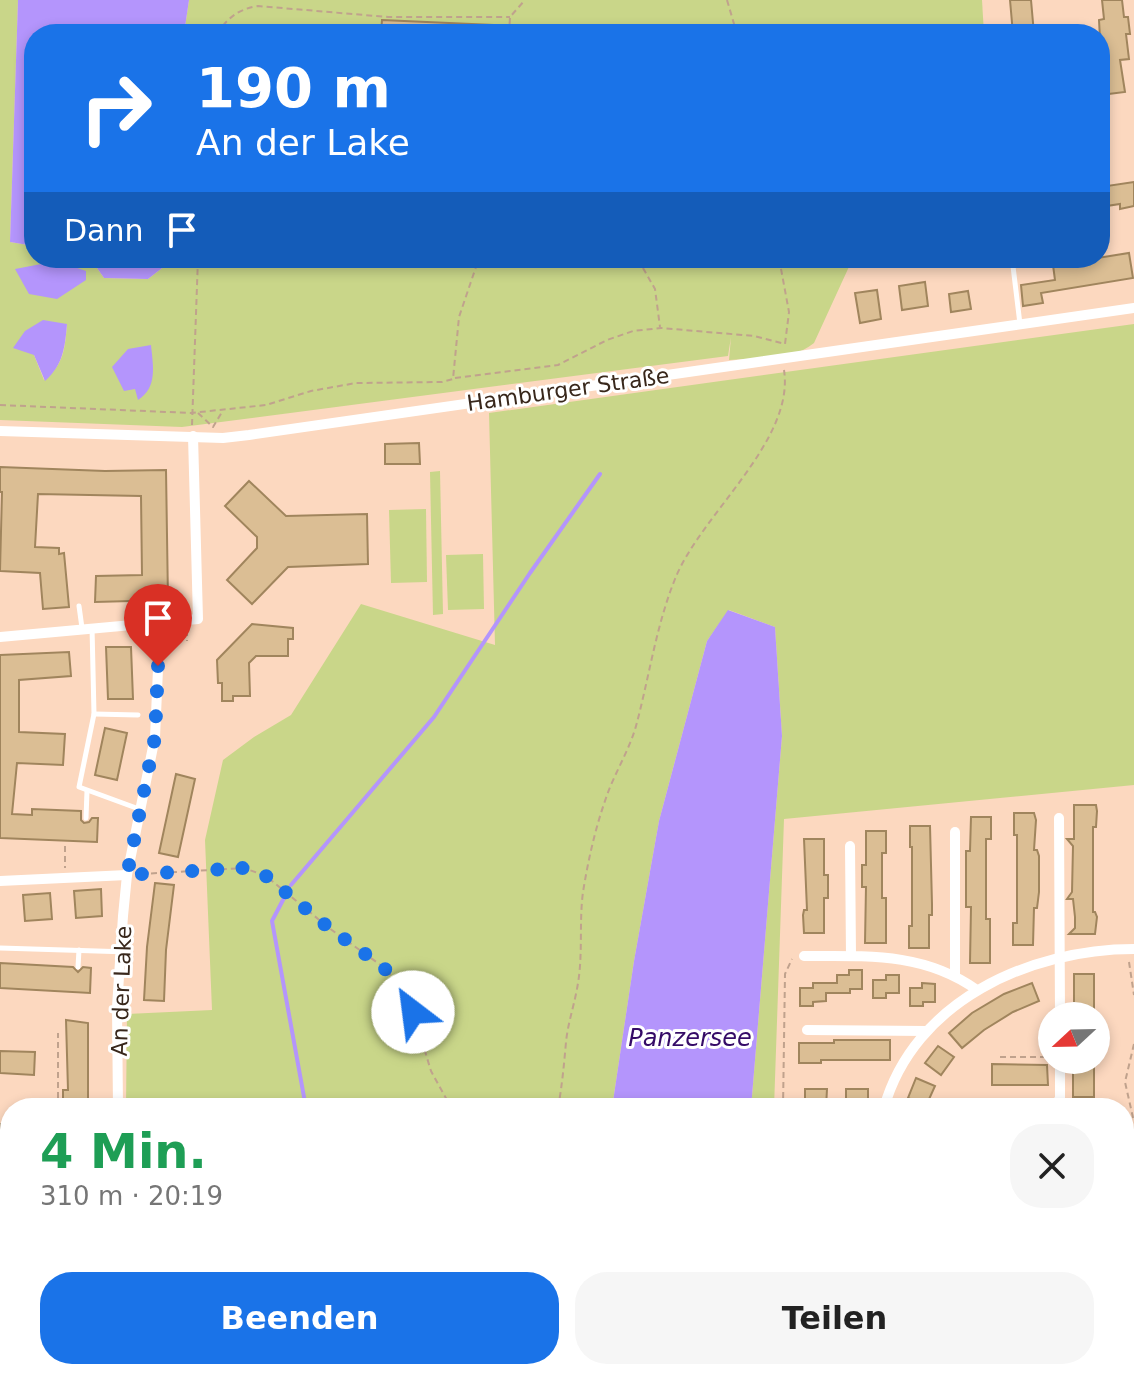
<!DOCTYPE html>
<html lang="de">
<meta charset="utf-8">
<style>
body{margin:0;font-family:"DejaVu Sans",sans-serif;background:#f6f6f6;color:#222;height:100vh;display:flex;flex-direction:column;font-size:30px;white-space:nowrap}
*{box-sizing:border-box;margin:0}
p{font-size:26px;color:#767676}
.icon{flex:none;width:44px;height:44px;fill:none;stroke:currentColor;stroke-width:2;stroke-linecap:round;stroke-linejoin:round}
.map{position:relative;flex:1;overflow:hidden}
.side{position:absolute;left:0px;top:1098px;width:1134px;height:282px;display:flex;flex-direction:column;background:#fff;border-radius:32px 32px 0 0;box-shadow:0 4px 12px #0003}
.side>*{flex:none}
.hud{position:absolute;left:24px;top:24px;width:1086px;height:244px;border-radius:32px;box-shadow:0 4px 12px #0003;background:#1a73e8;color:#fff;overflow:hidden}
.needle{width:52px;rotate:248deg}
.buttons{position:absolute;left:1038px;top:1002px;display:grid;gap:16px}
.buttons a{display:grid;place-items:center;width:72px;height:72px;border-radius:50%;background:#fff;box-shadow:0 4px 12px #0003;font-size:40px}
.pin{position:absolute;display:grid;place-items:center;width:68px;height:68px;color:#fff;margin:-82px -34px;border-radius:50% 50% 50% 0;rotate:-45deg;box-shadow:0 0 8px #0007}
.pin .icon{rotate:45deg}
.me{position:absolute;width:88px;margin:-44px;rotate:330deg;stroke-linejoin:round;filter:drop-shadow(0 0 6px #0008)}
.turn{display:flex;align-items:center;gap:28px;height:168px;padding:0 40px;font-size:36px}
.turn .icon{width:104px;height:104px;stroke-width:2.5}
.turn b{display:block;font-size:56px;line-height:68px}
.then{display:flex;align-items:center;height:76px;padding:0 40px;background:#0003;gap:16px;font-size:30px}
.round{display:grid;place-items:center;flex:none;width:84px;height:84px;border-radius:32px;background:#f6f6f6}
.headline{display:flex;align-items:center;justify-content:space-between;height:136px;padding:0 40px}
h1{font-size:48px;font-weight:800;line-height:60px;color:#1e9e55}
.action{display:flex;gap:16px;margin-top:auto;padding:16px 40px}
.action a{flex:1;height:92px;border-radius:32px;background:#1a73e8;color:#fff;font-size:32px;font-weight:800;line-height:92px;text-align:center}
.action a+a{background:#f6f6f6;color:#222}
.map>svg:first-child{display:block}
.green{fill:#c9d689;fill-rule:evenodd}
.water{fill:#b495fc}
.lines{fill:none;stroke-linecap:round;stroke-linejoin:round}
.stream{stroke:#b495fc;stroke-width:4}
.building{fill:#dbbe94;stroke:#a0855d;stroke-width:2}
.path{stroke:#c0a28d;stroke-width:2;stroke-dasharray:6 4;stroke-linecap:butt}
.service{stroke:#fff;stroke-width:5}
.minor{stroke:#fff;stroke-width:10}
.route{stroke:#1a73e8;stroke-width:14;stroke-dasharray:0 25.2}
.labels{text-anchor:middle;stroke-width:6;stroke-linejoin:round;paint-order:stroke}
.street-label{font-size:22px;fill:#38271b;stroke:#fff}
.water-label{font-size:24px;font-style:italic;fill:#350b67;stroke:#fff}
</style>
<div class="map">
<svg width="1134" height="1379" viewBox="0 0 1134 1379">
<rect width="100%" height="100%" fill="#fcd8bf"/>
<g class="green">
<path d="M 0,0 L 18,0 L 10,242 L 34,246 L 34,258 L 90,258 L 104,278 L 148,279 L 175,258 L 853,258 L 814,343 C 793,361 756,358 729,360 L 731,337 L 728,356 L 182,427 L 0,420 ZM 67,324 C 65,348 64,365 44,380 L 34,355 Z"/>
<path d="M 189,0 L 982,0 L 984,34 L 184,34 Z"/>
<path d="M 1134,324 L 1134,785 L 784,819 L 774,1108 L 751,1108 L 782,736 L 775,627 L 729,610 L 707,641 L 659,821 L 634,961 L 612,1108 L 126,1108 L 127,1014 L 212,1010 L 205,840 L 223,760 L 254,737 L 291,715 L 361,604 L 495,645 L 489,413 Z"/>
<path d="M 440,471 L 443,614 L 433,615 L 430,472 Z"/>
<path d="M 426,509 L 427,582 L 391,583 L 389,510 Z"/>
<path d="M 483,554 L 484,609 L 448,610 L 446,555 Z"/>
<path d="M 49,1370 L 614,1370 L 614,1379 L 48,1379 Z"/>
</g>
<g class="water">
<path d="M 18,0 L 189,0 L 184,34 L 34,34 L 34,246 L 10,242 Z"/>
<path d="M 90,258 L 175,258 L 148,279 L 104,278 Z"/>
<path d="M 57,261 L 86,271 L 86,280 L 57,299 L 29,294 L 15,269 Z"/>
<path d="M 43,320 L 67,324 C 65,348 63,365 45,381 L 34,355 L 13,348 L 25,331 Z"/>
<path d="M 151,345 C 153,366 158,387 138,400 L 135,389 L 124,391 L 112,367 L 128,349 Z"/>
<path d="M 728,610 L 775,627 L 782,736 L 751,1108 L 612,1108 L 634,961 L 659,821 L 707,641 Z"/>
<rect x="614" y="1370" width="131" height="9"/>
</g>
<g class="lines">
<g class="stream">
<path d="M 291,885 L 434,717 L 530,573 L 600,474"/>
<path d="M 284,898 L 272,921 L 306,1108"/>
<path d="M 394,1370 L 401,1379"/>
</g>
</g>
<g class="building">
<path d="M 1010,0 L 1031,0 L 1034,34 L 1013,34 Z"/>
<path d="M 1102,0 L 1122,0 L 1124,17 L 1128,17 L 1130,34 L 1126,34 L 1129,59 L 1120,60 L 1125,92 L 1100,95 L 1100,76 L 1102,75 L 1099,20 L 1104,19 Z"/>
<path d="M 382,20 L 493,25 L 493,34 L 381,34 Z"/>
<path d="M 1134,182 L 1134,206 L 1120,209 L 1120,204 L 1100,207 L 1100,187 Z"/>
<path d="M 1129,253 L 1133,278 L 1041,293 L 1043,303 L 1023,306 L 1021,285 L 1055,280 L 1053,265 Z"/>
<path d="M 925,282 L 928,306 L 902,310 L 899,286 Z"/>
<path d="M 877,290 L 881,319 L 860,323 L 855,293 Z"/>
<path d="M 968,291 L 971,309 L 951,312 L 949,294 Z"/>
<path d="M 419,443 L 420,464 L 385,464 L 385,444 Z"/>
<path d="M 0,467 L 105,471 L 166,470 L 168,600 L 95,602 L 96,576 L 142,575 L 141,496 L 38,494 L 35,547 L 59,548 L 59,554 L 64,553 L 69,607 L 43,609 L 40,573 L 0,571 L 2,492 L 0,492 Z"/>
<path d="M 249,481 L 286,516 L 367,514 L 368,564 L 288,567 L 252,604 L 227,580 L 257,548 L 257,537 L 225,506 Z"/>
<path d="M 252,624 L 293,628 L 293,639 L 288,639 L 288,656 L 256,656 L 249,663 L 250,696 L 233,696 L 233,701 L 222,701 L 222,683 L 218,683 L 217,660 Z"/>
<path d="M 106,647 L 131,647 L 133,699 L 108,699 Z"/>
<path d="M 69,652 L 71,676 L 19,680 L 19,732 L 65,734 L 63,765 L 17,763 L 12,814 L 32,815 L 32,809 L 81,811 L 81,820 L 84,823 L 89,822 L 92,818 L 98,818 L 97,842 L 0,838 L 0,655 Z"/>
<path d="M 105,728 L 127,733 L 117,780 L 95,775 Z"/>
<path d="M 176,774 L 195,779 L 178,857 L 159,853 Z"/>
<path d="M 1074,805 L 1096,805 L 1097,811 L 1096,827 L 1093,827 L 1093,912 L 1095,912 L 1097,917 L 1095,934 L 1069,934 L 1075,928 L 1075,917 L 1073,899 L 1067,899 L 1072,892 L 1073,846 L 1067,839 L 1074,839 Z"/>
<path d="M 1014,813 L 1034,813 L 1036,820 L 1034,850 L 1037,850 L 1039,856 L 1039,892 L 1037,908 L 1034,908 L 1033,945 L 1013,945 L 1013,923 L 1017,923 L 1017,835 L 1014,835 Z"/>
<path d="M 971,817 L 991,817 L 991,839 L 986,839 L 986,919 L 990,919 L 990,963 L 970,963 L 971,907 L 966,907 L 966,851 L 970,851 Z"/>
<path d="M 910,826 L 930,826 L 932,904 L 932,915 L 929,915 L 929,948 L 909,948 L 909,926 L 912,926 L 912,847 L 910,847 Z"/>
<path d="M 866,831 L 886,831 L 886,853 L 882,853 L 882,898 L 886,898 L 886,943 L 865,943 L 866,887 L 862,887 L 862,865 L 866,865 Z"/>
<path d="M 804,839 L 824,839 L 824,875 L 828,875 L 828,898 L 824,898 L 824,933 L 804,933 L 803,915 L 804,910 L 807,910 Z"/>
<path d="M 155,883 L 174,885 L 166,950 L 164,1001 L 144,1000 L 147,947 Z"/>
<path d="M 101,889 L 102,916 L 76,918 L 74,891 Z"/>
<path d="M 50,893 L 52,919 L 25,921 L 23,895 Z"/>
<path d="M 0,963 L 73,967 L 78,972 L 83,967 L 91,968 L 90,993 L 0,988 Z"/>
<path d="M 849,970 L 862,970 L 862,989 L 850,989 L 850,993 L 826,993 L 826,1001 L 813,1002 L 813,1006 L 800,1006 L 800,988 L 813,988 L 813,983 L 837,983 L 837,975 L 849,975 Z"/>
<rect x="1074" y="974" width="20" height="42"/>
<path d="M 886,975 L 899,975 L 899,993 L 886,993 L 886,998 L 873,998 L 873,980 L 886,980 Z"/>
<path d="M 922,983 L 935,984 L 935,1002 L 923,1002 L 923,1006 L 910,1006 L 910,988 L 922,988 Z"/>
<path d="M 1032,983 L 1039,1001 L 1013,1012 L 984,1030 L 962,1048 L 949,1033 L 972,1013 L 1004,994 Z"/>
<path d="M 66,1020 L 88,1023 L 88,1104 L 76,1104 L 76,1107 L 63,1107 L 63,1090 L 68,1090 Z"/>
<path d="M 834,1040 L 890,1040 L 890,1060 L 821,1060 L 821,1063 L 799,1063 L 799,1043 L 834,1043 Z"/>
<path d="M 938,1046 L 954,1057 L 941,1075 L 925,1063 Z"/>
<path d="M 0,1051 L 35,1052 L 34,1075 L 0,1073 Z"/>
<rect x="1073" y="1060" width="21" height="37"/>
<path d="M 992,1064 L 1047,1065 L 1048,1085 L 992,1085 Z"/>
<path d="M 916,1078 L 935,1086 L 926,1106 L 908,1098 Z"/>
<path d="M 805,1089 L 827,1089 L 826,1108 L 805,1108 Z"/>
<rect x="846" y="1089" width="22" height="19"/>
<path d="M 0,1124 L 10,1124 L 10,1225 L 0,1224 Z"/>
</g>
<g class="lines">
<g class="path">
<path d="M 727,0 L 737,34"/>
<path d="M 217,34 C 228,17 239,9 258,6 L 388,17 L 510,17"/>
<path d="M 509,34 L 510,17 L 525,0"/>
<path d="M 643,258 L 643,268 L 655,289 L 660,327"/>
<path d="M 455,378 L 558,365 L 607,340 L 633,331 L 661,328 L 754,336 L 785,344 L 789,312 L 779,258"/>
<path d="M 0,405 L 191,413 L 266,405 L 311,391 L 356,383 L 442,382 L 453,379 L 459,317 L 479,258"/>
<path d="M 198,413 L 213,427 L 222,412"/>
<path d="M 192,425 L 198,258"/>
<path d="M 187,630 L 187,641"/>
<path d="M 65,846 L 65,868"/>
<path d="M 141,874 L 244,868 L 266,876 L 329,928 L 382,966 L 407,992 L 431,1071 L 447,1100 L 457,1108"/>
<path d="M 1129,962 L 1134,995"/>
<path d="M 1134,1044 L 1125,1082 L 1134,1122"/>
<path d="M 1000,1057 L 1051,1057"/>
<path d="M 970,1104 L 1044,1104"/>
<path d="M 58,1108 L 58,1033"/>
<path d="M 558,1108 C 562,1086 564,1065 566,1042 C 568,1022 575,1003 578,983 C 583,953 579,922 583,892 C 588,861 595,829 606,798 C 614,774 629,751 636,726 C 649,678 656,626 675,579 C 701,514 795,441 784,370"/>
<path d="M 783,1108 L 785,974 L 792,959"/>
<path d="M 1134,1172 L 1134,1193"/>
<path d="M 559,1370 L 560,1379"/>
</g>
<g class="service">
<path d="M 1012,258 L 1020,324"/>
<path d="M 79,606 L 82,628"/>
<path d="M 92,627 L 94,714 L 79,787 L 139,809"/>
<path d="M 94,714 L 138,715"/>
<path d="M 86,818 L 87,791"/>
<path d="M 0,948 L 129,952"/>
<path d="M 78,967 L 79,950"/>
<path d="M 0,1303 L 5,1288"/>
<path d="M 156,1370 L 157,1379"/>
</g>
<g class="minor">
<path d="M 0,431 L 223,438 L 249,435 L 1134,308"/>
<path d="M 0,637 L 198,619 L 193,436"/>
<path d="M 1059,818 L 1060,1016"/>
<path d="M 850,846 L 851,956"/>
<path d="M 0,881 L 127,875"/>
<path d="M 804,956 C 866,956 924,952 977,990"/>
<path d="M 955,974 L 955,832"/>
<path d="M 807,1030 L 926,1031"/>
<path d="M 118,1108 L 117,1007 L 123,916 L 127,875 L 155,737 L 160,624"/>
<path d="M 884,1108 C 914,1001 1030,949 1134,949"/>
<path d="M 1054,1108 L 1060,1098 L 1060,1060"/>
<path d="M 0,1249 L 10,1250"/>
<path d="M 1124,1358 L 1134,1358"/>
<path d="M 897,1370 L 897,1379"/>
<path d="M 795,1379 L 795,1370"/>
<path d="M 1058,1379 L 1059,1370"/>
</g>
</g>
<g class="lines">
<path class="route" d="M 158,666 L 155,737 L 127,875 L 244,868 L 266,876 L 329,928 L 382,966 L 407,992 L 413,1012"/>
</g>
<g class="labels">
<g class="street-label">
<text transform="translate(568 389) rotate(-8)" y="8">Hamburger Straße</text>
<text transform="translate(121 991) rotate(-88)" y="8">An der Lake</text>
</g>
<g class="water-label">
<text x="690" y="1046">Panzersee</text>
</g>
</g>
</svg>
<div class="buttons">
<a><svg class="needle" viewBox="-14 -14 28 28"><path d="M0-13l5 13h-10z" fill="#e53935"/><path d="M0 13l5-13h-10z" fill="#767676"/></svg></a>
</div>
<div class="pin" style="left:158px;top:666px;background:#d93025"><svg class="icon" aria-label="arrive" viewBox="0 0 24 24"><path d="M6 21V4h12l-3 4 3 4H6"/></svg></div>
<svg class="me" style="left:413px;top:1012px" viewBox="-20 -20 40 40"><circle r="19" fill="#fff"/><path d="M0-13L10 11 0 6-10 11z" fill="#1a73e8"/></svg>
<div class="hud">
<div class="turn"><svg class="icon" aria-label="right" viewBox="0 0 24 24"><path d="M7 20v-9h11M14 6l5 5-5 5"/></svg><div><b>190 m</b>An der Lake</div></div>
<div class="then">Dann<svg class="icon" aria-label="arrive" viewBox="0 0 24 24"><path d="M6 21V4h12l-3 4 3 4H6"/></svg></div>
</div>
<section class="side">
<div class="headline"><div><h1>4 Min.</h1><p>310 m · 20:19</p></div><a class="round"><svg class="icon" aria-label="close" viewBox="0 0 24 24"><path d="M6 6l12 12M18 6L6 18"/></svg></a></div>
<div class="action"><a>Beenden</a><a>Teilen</a></div>
</section>
</div>
